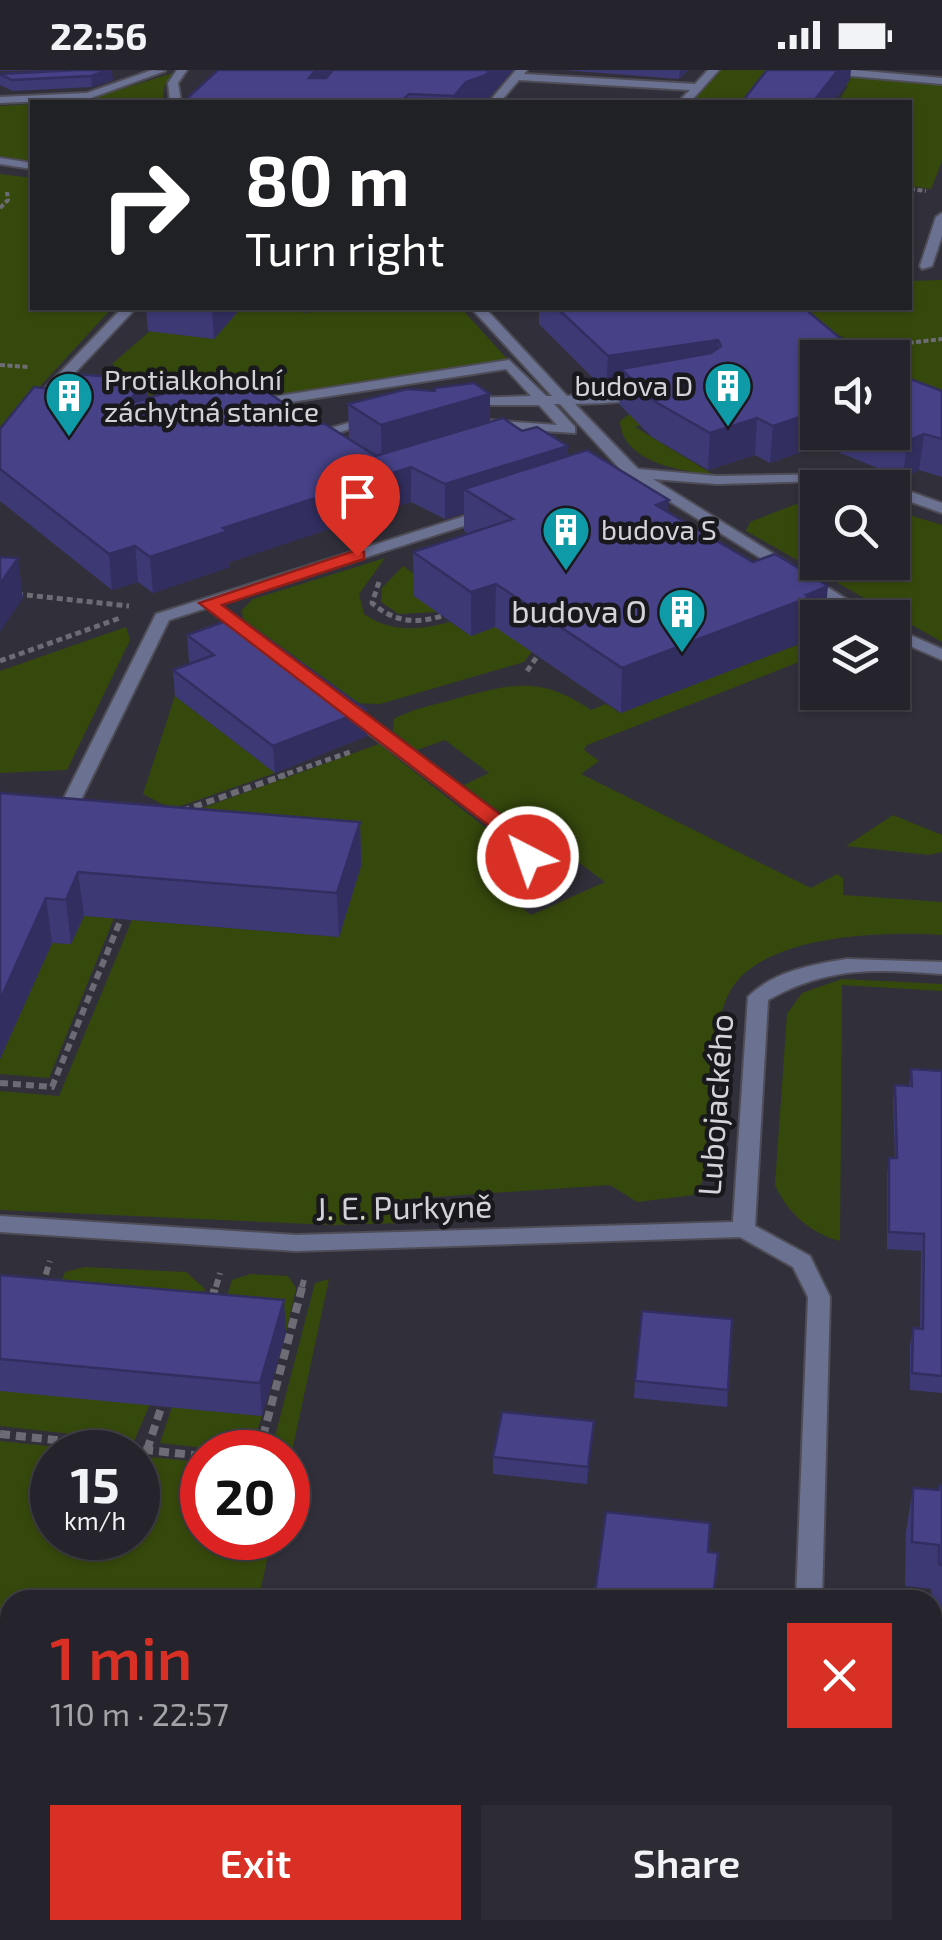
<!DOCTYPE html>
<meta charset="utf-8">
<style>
body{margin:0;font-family:"Exo 2",sans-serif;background:#2d2c34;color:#f1f3f6;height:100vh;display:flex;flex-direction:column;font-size:38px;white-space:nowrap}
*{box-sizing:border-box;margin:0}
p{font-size:32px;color:#a3a4a9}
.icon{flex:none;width:55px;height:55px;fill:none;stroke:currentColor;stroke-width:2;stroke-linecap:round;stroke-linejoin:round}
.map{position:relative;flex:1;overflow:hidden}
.drawer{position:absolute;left:0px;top:1520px;width:942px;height:350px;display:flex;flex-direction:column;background:#25242c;border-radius:30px 30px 0 0;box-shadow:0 2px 8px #0004,0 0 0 2px #424148}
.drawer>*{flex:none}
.guide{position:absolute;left:30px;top:30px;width:882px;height:210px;border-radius:0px;box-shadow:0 2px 8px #0004,0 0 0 2px #424148;background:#202124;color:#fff;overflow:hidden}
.fabs{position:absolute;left:800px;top:270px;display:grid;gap:20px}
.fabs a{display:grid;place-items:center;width:110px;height:110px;border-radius:0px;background:#25242c;box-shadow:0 2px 8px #0004,0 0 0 2px #424148;font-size:50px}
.speed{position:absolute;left:30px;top:1360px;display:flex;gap:20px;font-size:50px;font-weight:700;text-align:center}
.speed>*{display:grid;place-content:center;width:130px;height:130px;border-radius:50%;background:#25242c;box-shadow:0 2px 8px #0004,0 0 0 2px #424148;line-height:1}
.speed small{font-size:25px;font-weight:400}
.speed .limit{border:15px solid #d22;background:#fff;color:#111}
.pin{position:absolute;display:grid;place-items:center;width:85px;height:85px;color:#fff;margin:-102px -42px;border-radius:50% 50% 50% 0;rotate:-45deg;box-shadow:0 0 10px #0007}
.pin .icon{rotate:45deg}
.me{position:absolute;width:110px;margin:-55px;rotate:319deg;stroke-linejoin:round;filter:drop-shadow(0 0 8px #0008)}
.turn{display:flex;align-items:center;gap:35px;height:210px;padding:0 50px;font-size:45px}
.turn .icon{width:130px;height:130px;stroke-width:2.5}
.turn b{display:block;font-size:70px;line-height:85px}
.round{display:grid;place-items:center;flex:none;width:105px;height:105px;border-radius:0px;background:#2d2c34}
.summary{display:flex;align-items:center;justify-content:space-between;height:170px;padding:0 50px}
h1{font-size:60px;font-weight:600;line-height:75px;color:#d93025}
.action{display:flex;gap:20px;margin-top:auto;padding:20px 50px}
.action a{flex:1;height:115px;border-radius:0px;background:#d93025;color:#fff;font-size:40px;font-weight:600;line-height:115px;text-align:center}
.action a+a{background:#2d2c34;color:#f1f3f6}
.status{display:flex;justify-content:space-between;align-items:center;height:70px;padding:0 50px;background:#25242c;direction:ltr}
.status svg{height:28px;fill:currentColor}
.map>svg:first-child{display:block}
.green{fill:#36490c}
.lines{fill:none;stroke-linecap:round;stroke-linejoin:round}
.service-casing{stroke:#4e4d57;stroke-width:4}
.minor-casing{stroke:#4e4d57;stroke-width:4}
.path-far3{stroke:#6d6c75;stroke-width:4;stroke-dasharray:5 2.5;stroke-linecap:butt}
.path-far2{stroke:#6d6c75;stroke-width:5;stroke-dasharray:6 4;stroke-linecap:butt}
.path-far1{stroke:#6d6c75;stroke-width:6;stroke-dasharray:8 5;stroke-linecap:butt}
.path{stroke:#6d6c75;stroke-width:8;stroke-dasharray:10 6;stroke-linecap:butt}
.service{fill:#6b7191;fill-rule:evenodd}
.minor{fill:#6b7191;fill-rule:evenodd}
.wall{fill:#3d3975}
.shaded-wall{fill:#322e5f}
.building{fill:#474288;stroke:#322e5f;stroke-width:2.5}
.route{fill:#d93025;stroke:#8d1f18;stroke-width:2.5}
.labels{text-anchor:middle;stroke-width:9;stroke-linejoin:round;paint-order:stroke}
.far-poi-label{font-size:28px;fill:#d4d3da;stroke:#19191d;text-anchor:start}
.poi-label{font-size:32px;fill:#d4d3da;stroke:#19191d;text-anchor:end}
.street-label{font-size:32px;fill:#d4d3da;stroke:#19191d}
</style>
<div class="status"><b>22:56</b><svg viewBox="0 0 49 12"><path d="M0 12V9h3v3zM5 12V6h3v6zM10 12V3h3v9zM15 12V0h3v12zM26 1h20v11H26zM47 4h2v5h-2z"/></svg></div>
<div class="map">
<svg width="942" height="1870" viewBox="0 0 942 1870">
<rect width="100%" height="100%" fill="#31303a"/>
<g class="green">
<path d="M 719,0 L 774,0 L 751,32 L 693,32 Z"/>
<path d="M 173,3 L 165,14 L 162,32 L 63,32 L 86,30 Z"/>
<path d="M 805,3 L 942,15 L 942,91 L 931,119 L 910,116 L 910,32 L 844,32 L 839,31 L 848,16 L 784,8 Z"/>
<path d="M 32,34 L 32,91 L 0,86 L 0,36 Z"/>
<path d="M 0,104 L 32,108 L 32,238 L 112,238 L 0,360 Z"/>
<path d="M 942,210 L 942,332 L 893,305 L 892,288 L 874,287 L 863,274 L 826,261 L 797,239 L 910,238 L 910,211 Z"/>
<path d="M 267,238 L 301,238 L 303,243 L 349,238 L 461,238 L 509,291 L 269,331 L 203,316 L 148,326 L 112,294 L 150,261 L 214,269 L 238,240 Z"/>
<path d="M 707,333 L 635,357 L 714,405 C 682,401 622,393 620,351 L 631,343 Z"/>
<path d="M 817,426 L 818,492 L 892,492 L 893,440 L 942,455 L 942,572 L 746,461 L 750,452 Z"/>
<path d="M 666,445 L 696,456 L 708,467 L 552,555 L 524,592 L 380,634 L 353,633 L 243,549 L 242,540 L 253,529 L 385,488 L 359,524 L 364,544 C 391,563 420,560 450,552 L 471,566 Z"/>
<path d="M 403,496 L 434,518 L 436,542 L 399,544 L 381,532 L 382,518 Z"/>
<path d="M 779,555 L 817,562 L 817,585 L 587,675 L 584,680 L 599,691 L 581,704 L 811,818 L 837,804 L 843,808 L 843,825 L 942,832 L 942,865 C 885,861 759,864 729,923 C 711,958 715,1013 711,1052 C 709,1077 711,1106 693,1125 L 637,1132 L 610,1115 L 406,1129 L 402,1153 L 333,1155 L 0,1140 L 0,1021 L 59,1026 L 132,850 L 339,867 L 360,796 L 175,748 L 379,674 L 519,784 L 478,802 L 531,845 L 605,812 L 550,771 L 542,774 L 464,715 L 489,703 L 445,670 L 417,680 L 393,661 L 394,649 C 412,639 434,635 455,629 C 511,614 540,605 591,640 L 606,634 L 620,643 L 805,572 Z"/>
<path d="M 126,557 L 130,570 L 67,700 L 0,703 L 0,601 Z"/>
<path d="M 175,626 L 275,703 L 172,739 L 143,724 Z"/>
<path d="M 893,745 L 942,765 L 942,782 L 929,785 L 846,776 Z"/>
<path d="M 83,846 L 114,848 L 49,1008 L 0,1004 L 0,989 L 52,873 L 71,874 Z"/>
<path d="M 842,909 L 942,914 L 942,921 L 842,915 L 840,1171 C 811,1164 787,1142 775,1115 L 787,944 L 802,923 Z"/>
<path d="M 85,1197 L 186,1202 L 205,1219 L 193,1253 L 50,1239 L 65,1202 Z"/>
<path d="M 251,1204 L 288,1206 L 296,1218 L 286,1262 L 218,1255 L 232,1210 Z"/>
<path d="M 329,1209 L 288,1400 L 288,1382 L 271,1382 L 315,1213 Z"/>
<path d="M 0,1319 L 150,1334 L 134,1371 L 0,1356 Z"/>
<path d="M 172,1337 L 262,1346 L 250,1382 L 241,1382 L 160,1373 Z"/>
<path d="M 0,1371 L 106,1382 L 52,1382 L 52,1468 L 138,1468 L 138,1386 L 202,1392 L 202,1468 L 272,1468 L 258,1530 L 10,1530 L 10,1860 L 183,1860 L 181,1870 L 0,1870 Z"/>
</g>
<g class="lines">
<g class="service-casing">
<g id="service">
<path d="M 152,0 L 165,1 L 88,29 L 0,33 L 0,27 L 87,23 Z"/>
<path d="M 177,0 L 187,0 L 178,13 L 181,32 L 170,32 L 168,13 Z"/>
<path d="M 516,0 L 527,0 L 524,4 L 695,14 L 708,0 L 719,0 L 690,32 L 678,32 L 690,20 L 519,10 L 500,32 L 489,32 Z"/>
<path d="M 813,0 L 854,0 L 942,8 L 942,14 L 818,3 Z"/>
<path d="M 0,88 L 32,93 L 32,99 L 0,94 Z"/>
<path d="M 942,143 L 942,166 L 932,196 L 922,199 L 920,196 L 936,147 Z"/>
<path d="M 471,238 L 485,238 L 567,326 L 650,319 L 652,322 C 631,334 600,333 575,334 L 638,399 L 717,406 L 842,404 L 897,417 L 942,433 L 942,443 L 892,425 L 892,418 L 822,411 L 717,414 L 653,409 L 877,548 L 857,548 L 632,408 L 591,413 L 591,407 L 621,400 L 560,334 L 554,334 L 575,357 L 575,363 L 462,356 L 437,362 L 428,358 L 320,385 L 245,334 L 252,330 L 509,290 L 546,326 L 552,326 ZM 506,299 L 531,326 L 465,328 L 460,329 L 460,335 L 539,335 L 557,355 L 462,348 L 439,353 L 430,349 L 322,376 L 314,370 L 380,350 L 373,346 L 306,365 L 265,336 Z"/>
<path d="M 487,439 L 492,441 L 492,447 L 169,550 L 77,738 L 68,743 L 62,742 L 59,738 L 156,544 Z"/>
<path d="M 892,557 L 942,579 L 942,590 L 892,568 Z"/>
<path d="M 345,632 L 524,763 L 537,787 L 535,791 L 521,791 L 510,770 L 339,641 L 336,637 Z"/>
</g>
</g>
<g class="minor-casing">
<g id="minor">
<path d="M 122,238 L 136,238 L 39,341 L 29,341 L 29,335 Z"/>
<path d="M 847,889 L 942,892 L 942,904 C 876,899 828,896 768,930 L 755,1156 L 810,1186 L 830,1227 L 822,1530 L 796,1530 L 808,1227 L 793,1197 L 740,1167 L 296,1181 L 0,1162 L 0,1146 L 296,1165 L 733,1152 L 748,927 C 772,902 814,894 847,889 Z"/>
<path d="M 784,1860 L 814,1860 L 813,1870 L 783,1870 Z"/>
</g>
</g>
<g class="path-far3">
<path d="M 910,119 L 926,121"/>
<path d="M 0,138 L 8,130 L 7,122"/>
<path d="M 228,238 L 255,238"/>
<path d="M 849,280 L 942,269"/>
<path d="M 0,295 L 28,297"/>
</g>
<g class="path-far2">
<path d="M 379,512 L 372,533 C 394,552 415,554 442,546"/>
<path d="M 17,524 L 129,536"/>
<path d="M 0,591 L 120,548"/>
<path d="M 527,601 L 541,581"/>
<path d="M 278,707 L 350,682"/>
</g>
<g class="path-far1">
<path d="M 182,741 L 285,705"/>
<path d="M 0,1013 L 52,1017 L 121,849"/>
<path d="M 42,1217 L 50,1191"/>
<path d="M 216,1217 L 220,1203"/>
<path d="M 302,1217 L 304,1210"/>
</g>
<g class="path">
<path d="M 212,1229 L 216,1214"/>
<path d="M 0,1364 L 202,1386"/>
<path d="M 147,1380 L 162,1335"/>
<path d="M 259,1382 L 303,1214"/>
</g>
<use href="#service" class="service"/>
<use href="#minor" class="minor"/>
</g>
<g class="wall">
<path d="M 0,0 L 74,0 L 0,1 Z"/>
<path d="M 77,0 L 113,10 L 92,17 L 13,21 L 0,15 L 0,3 Z"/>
<path d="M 218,0 L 513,0 L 486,31 L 482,32 L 183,32 Z"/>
<path d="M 563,0 L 688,0 L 679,9 Z"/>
<path d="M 146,238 L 241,238 L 214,269 L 148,261 Z"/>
<path d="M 539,238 L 804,238 L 818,288 L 818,362 L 892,362 L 942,321 L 942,407 L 919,400 L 903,408 L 820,375 L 770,393 L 755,385 L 708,400 L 652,367 L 620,335 L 620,319 L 606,321 L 539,254 Z"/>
<path d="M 490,324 L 490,352 L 522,361 L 668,442 L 818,548 L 818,562 L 807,567 L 806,571 L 621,643 L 495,557 L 471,566 L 414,526 L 413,482 L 469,464 L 464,461 L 464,443 L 445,449 L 411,432 L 230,492 L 230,497 L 153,523 L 138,512 L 112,520 L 0,431 L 0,359 L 149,328 L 311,353 L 349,369 L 348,334 Z"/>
<path d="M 187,565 L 366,640 L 367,666 L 275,703 L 175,626 L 173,600 L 192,593 L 189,591 Z"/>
<path d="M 0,723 L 360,752 L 361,796 L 339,867 L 84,846 L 71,874 L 52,873 L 0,989 Z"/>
<path d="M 911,999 L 942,1001 L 942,1323 L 910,1320 L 910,1275 L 913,1258 L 920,1259 L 921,1181 L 887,1179 L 887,1104 L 889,1088 L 895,1088 L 893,1031 L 895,1015 L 909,1016 Z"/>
<path d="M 0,1205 L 286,1262 L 262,1346 L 0,1321 Z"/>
<path d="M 732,1249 L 727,1337 L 634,1328 L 635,1311 Z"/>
<path d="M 594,1351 L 587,1414 L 493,1404 L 493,1387 Z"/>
<path d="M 942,1416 L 942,1540 L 932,1539 L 931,1519 L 905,1516 L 906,1462 L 913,1418 L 939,1420 Z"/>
<path d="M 901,1860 L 932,1860 L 942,1870 L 901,1870 Z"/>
</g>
<g class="shaded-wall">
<path d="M 108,0 L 112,0 L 113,10 L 92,17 L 91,6 Z"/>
<path d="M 316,0 L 338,0 L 312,32 L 309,8 Z"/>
<path d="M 490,0 L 513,0 L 486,31 L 454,32 L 454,26 L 466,12 Z"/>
<path d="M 680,0 L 688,0 L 679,9 Z"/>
<path d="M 838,0 L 851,0 L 850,10 L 833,32 L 813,32 Z"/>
<path d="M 213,238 L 241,238 L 214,269 L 212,239 Z"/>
<path d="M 718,270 L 716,305 L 621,299 L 620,319 L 606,321 L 608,286 Z"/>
<path d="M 147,310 L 150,344 L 125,335 Z"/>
<path d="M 490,324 L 490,372 L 382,404 L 381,355 Z"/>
<path d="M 818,341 L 818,362 L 821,362 L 820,375 L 770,393 L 773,356 Z"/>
<path d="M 757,348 L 755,385 L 708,400 L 710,363 Z"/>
<path d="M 924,364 L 919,400 L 903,408 L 907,371 Z"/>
<path d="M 568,376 L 568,410 L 464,419 L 464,443 L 445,449 L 445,414 Z"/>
<path d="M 411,397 L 411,432 L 230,492 L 230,497 L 153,523 L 150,487 L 223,458 Z"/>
<path d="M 669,430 L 666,473 L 656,435 Z"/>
<path d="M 135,476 L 138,512 L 112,520 L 109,484 Z"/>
<path d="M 18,488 L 23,528 L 0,562 L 0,514 Z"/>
<path d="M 496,514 L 495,557 L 471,566 L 471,522 Z"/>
<path d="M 828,516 L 825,548 L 818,548 L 818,562 L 807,567 L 806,571 L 621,643 L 622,598 Z"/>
<path d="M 366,640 L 367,666 L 275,703 L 273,676 Z"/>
<path d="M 360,752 L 361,796 L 339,867 L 337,823 Z"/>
<path d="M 78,802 L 84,846 L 71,874 L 66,830 Z"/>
<path d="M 46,828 L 52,873 L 0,989 L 0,930 Z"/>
<path d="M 284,1230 L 286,1262 L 262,1346 L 260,1313 Z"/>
<path d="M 594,1351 L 593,1368 L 587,1414 L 588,1397 Z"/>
<path d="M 10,1686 L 10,1713 L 0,1744 L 0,1717 Z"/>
</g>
<g class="building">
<path d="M 77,0 L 108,0 L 91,6 L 12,10 L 0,4 Z"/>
<path d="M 218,0 L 316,0 L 309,8 L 326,8 L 333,0 L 490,0 L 486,5 L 466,12 L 454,26 L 409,24 L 401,32 L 183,32 Z"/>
<path d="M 767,0 L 838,0 L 813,32 L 742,32 Z"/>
<path d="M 557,238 L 804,238 L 864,288 L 818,288 L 818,341 L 773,356 L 757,348 L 710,363 L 654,331 L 621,299 L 711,283 L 721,276 L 718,270 L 608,286 Z"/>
<path d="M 892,302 L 942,321 L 942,369 L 924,364 L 907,371 L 885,362 L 892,362 Z"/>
<path d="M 65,303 L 147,310 L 125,335 L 196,314 L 265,320 L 311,353 L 325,354 L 376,386 L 503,348 L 522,361 L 537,357 L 568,376 L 445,414 L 411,397 L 223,458 L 228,461 L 150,487 L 135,476 L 109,484 L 0,399 L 0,359 L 34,317 L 53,319 Z"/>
<path d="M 474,313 L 490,324 L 381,355 L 348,334 L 407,319 L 435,321 L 435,318 Z"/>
<path d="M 587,380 L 669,430 L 656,435 L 753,492 L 775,484 L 828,516 L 806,525 L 810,527 L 622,598 L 496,514 L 471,522 L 413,482 L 513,449 L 464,419 Z"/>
<path d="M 0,487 L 18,488 L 0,514 Z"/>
<path d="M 238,547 L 366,640 L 273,676 L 173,600 L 214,585 L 187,565 Z"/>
<path d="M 0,723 L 360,752 L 337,823 L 78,802 L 66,830 L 46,828 L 0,930 Z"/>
<path d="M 911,999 L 942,1001 L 942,1306 L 912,1303 L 913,1258 L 923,1259 L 924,1164 L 889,1162 L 889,1088 L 897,1088 L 895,1015 L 912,1016 Z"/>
<path d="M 0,1205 L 284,1230 L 260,1313 L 0,1289 Z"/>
<path d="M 642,1241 L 732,1249 L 728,1320 L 635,1311 Z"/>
<path d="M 502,1342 L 594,1351 L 588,1397 L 493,1387 Z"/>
<path d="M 939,1416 L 942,1416 L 942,1495 L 939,1494 L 939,1475 L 912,1472 L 913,1418 L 939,1420 Z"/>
<path d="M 606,1442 L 710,1453 L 708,1482 L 718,1483 L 713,1530 L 594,1530 Z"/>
<path d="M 932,1596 L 942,1597 L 942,1870 L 906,1870 L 906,1860 L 932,1860 Z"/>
<path d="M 0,1665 L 10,1666 L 10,1686 L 0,1717 Z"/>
<path d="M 536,1860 L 697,1860 L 696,1870 L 534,1870 Z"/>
</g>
<path class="route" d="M 357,480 L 364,482 L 364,489 L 222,535 L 525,763 L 538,787 L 535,791 L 520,791 L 509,771 L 199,533 Z"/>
<defs>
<g id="building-pin" transform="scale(2.5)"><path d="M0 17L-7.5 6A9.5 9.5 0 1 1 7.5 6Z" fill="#0f9aa8" stroke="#19191d"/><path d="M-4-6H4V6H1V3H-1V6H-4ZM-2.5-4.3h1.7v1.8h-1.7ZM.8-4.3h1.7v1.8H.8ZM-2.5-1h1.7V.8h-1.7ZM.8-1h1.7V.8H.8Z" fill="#fff"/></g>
</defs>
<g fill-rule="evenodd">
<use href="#building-pin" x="728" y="316"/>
<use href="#building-pin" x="69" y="326"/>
<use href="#building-pin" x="566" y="460"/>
<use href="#building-pin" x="682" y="542"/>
</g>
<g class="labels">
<g class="far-poi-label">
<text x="104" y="320">Protialkoholní<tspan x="104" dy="32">záchytná stanice</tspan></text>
<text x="693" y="326" text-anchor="end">budova D</text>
<text x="601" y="470">budova S</text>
</g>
<g class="poi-label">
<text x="647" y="553">budova O</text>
</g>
<g class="street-label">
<text transform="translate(716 1035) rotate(-86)" y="11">Lubojackého</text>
<text transform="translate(404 1138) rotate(-1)" y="11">J. E. Purkyně</text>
</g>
</g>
</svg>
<div class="fabs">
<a><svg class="icon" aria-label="sound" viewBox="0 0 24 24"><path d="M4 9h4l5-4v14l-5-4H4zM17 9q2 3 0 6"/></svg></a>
<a><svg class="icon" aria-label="search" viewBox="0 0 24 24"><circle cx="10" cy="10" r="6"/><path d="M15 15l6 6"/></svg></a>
<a><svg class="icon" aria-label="layers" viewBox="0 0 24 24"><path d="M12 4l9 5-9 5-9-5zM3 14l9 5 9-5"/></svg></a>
</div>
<div class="speed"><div>15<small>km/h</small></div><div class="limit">20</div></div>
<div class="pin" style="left:357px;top:486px;background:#d93025"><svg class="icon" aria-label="arrive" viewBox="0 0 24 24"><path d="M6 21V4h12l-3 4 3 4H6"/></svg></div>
<svg class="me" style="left:528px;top:787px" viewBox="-20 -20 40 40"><circle r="17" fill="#d93025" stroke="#fff" stroke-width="3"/><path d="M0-11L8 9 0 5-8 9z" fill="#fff"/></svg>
<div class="guide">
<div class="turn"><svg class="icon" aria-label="right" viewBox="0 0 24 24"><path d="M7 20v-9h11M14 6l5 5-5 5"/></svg><div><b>80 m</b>Turn right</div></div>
</div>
<section class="drawer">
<div class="summary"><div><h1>1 min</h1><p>110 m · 22:57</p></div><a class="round" style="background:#d93025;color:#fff"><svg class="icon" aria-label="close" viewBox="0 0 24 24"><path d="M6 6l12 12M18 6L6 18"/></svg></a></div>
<div class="action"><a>Exit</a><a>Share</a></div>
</section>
</div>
